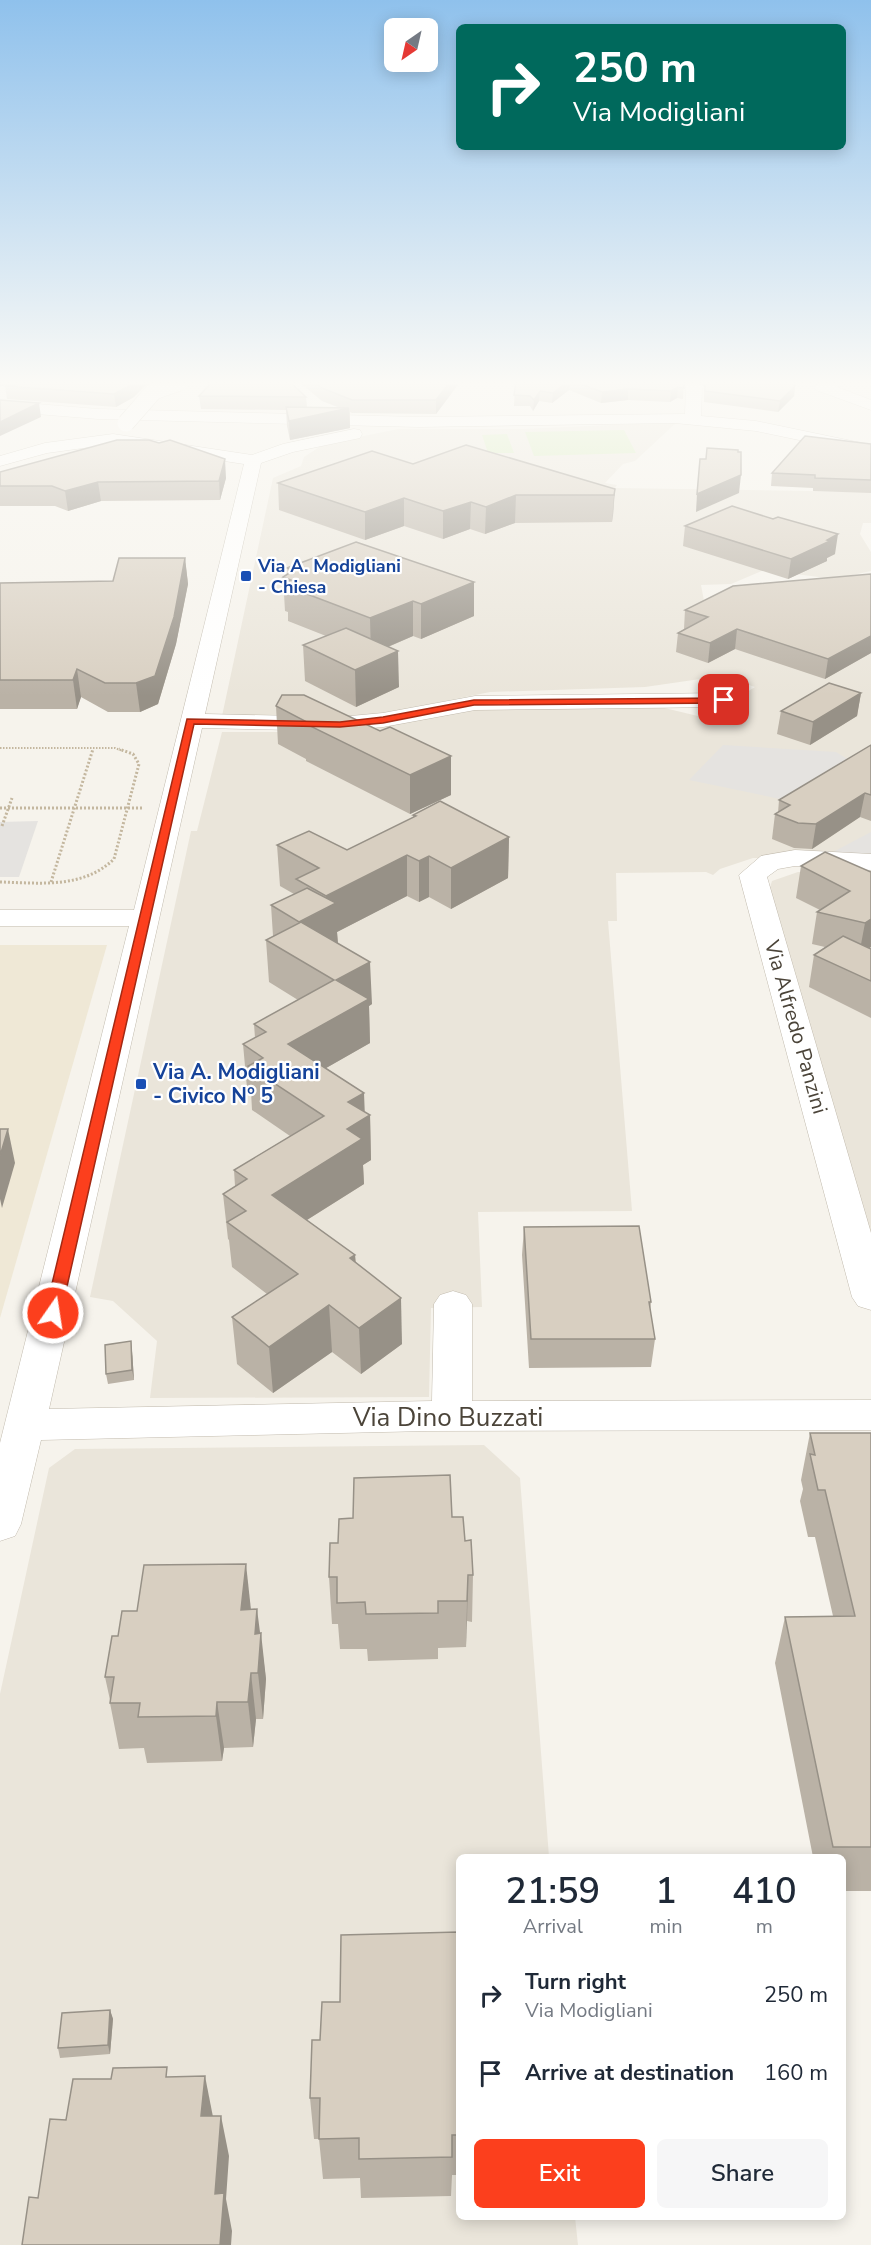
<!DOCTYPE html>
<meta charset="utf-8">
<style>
body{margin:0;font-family:"Nunito Sans",sans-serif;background:#f6f6f7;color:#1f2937;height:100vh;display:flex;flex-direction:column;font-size:22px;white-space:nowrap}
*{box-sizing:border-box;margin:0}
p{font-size:20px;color:#747a83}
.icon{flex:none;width:33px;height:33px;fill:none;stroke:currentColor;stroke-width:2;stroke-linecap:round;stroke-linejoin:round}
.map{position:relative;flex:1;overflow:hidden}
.drawer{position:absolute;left:456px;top:1854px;width:390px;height:366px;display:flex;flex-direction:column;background:#fff;border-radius:9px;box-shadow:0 3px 15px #0003}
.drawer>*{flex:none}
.hud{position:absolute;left:456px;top:24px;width:390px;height:126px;border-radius:9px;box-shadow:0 3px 15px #0003;background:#00695c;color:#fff;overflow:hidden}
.needle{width:39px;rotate:214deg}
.tools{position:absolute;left:384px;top:18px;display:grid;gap:12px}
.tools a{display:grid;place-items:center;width:54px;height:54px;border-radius:9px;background:#fff;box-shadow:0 3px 15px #0003;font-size:30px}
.pin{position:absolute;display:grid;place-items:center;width:51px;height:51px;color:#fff;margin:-26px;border-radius:12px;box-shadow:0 3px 9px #0006}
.me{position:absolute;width:66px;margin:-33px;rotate:13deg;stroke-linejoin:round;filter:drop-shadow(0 0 4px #0008)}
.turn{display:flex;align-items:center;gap:21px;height:126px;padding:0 18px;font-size:27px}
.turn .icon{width:78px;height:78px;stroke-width:2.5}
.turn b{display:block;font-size:42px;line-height:51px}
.eta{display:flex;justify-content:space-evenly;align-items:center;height:102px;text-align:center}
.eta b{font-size:36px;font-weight:600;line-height:42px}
.button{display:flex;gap:12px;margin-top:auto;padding:12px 18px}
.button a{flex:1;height:69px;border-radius:9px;background:#fc3f1d;color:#fff;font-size:24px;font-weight:600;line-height:69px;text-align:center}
.button a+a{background:#f6f6f7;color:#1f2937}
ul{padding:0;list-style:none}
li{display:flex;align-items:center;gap:18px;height:78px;padding:0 18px}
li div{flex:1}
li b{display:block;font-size:22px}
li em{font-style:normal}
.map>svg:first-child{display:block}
.residential{fill:#eae5da}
.education{fill:#efe8d6}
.green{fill:#d2eab5}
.parking{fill:#e5e3e0}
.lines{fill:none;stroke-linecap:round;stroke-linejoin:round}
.minor-casing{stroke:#c2bbae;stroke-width:1}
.path-far1{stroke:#c4b79f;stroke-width:2;stroke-dasharray:1.5 1.5;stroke-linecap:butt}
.path{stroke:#c4b79f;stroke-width:3;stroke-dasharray:2 2;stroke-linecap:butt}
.minor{fill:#fff;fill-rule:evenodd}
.minor-bridge-casing{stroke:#c2bbae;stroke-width:18;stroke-linecap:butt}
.minor-bridge{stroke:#fff;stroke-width:17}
.wall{fill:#bab2a6}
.shaded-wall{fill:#979187}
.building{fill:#d8cfc1;stroke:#979187;stroke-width:1.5}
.route{fill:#fc3f1d;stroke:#a42913;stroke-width:1.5}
.transit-dot{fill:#1a4fb4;stroke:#fff;stroke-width:2}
.labels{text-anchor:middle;stroke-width:4.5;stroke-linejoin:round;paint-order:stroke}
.far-transit-label{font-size:18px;font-weight:bold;fill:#164399;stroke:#fff;text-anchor:start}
.street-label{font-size:21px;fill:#4b4439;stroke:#fff}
.transit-label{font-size:21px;font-weight:bold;fill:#164399;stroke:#fff;text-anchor:start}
.near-street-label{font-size:26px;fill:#4b4439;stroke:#fff}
</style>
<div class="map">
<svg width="871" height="2245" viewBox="0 0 871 2245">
<rect width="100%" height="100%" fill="#f6f3ec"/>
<g class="residential">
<path d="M 677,422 L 635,461 L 623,464 L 605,483 L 617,485 L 615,488 L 871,492 L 871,523 L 863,523 L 860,534 L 871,552 L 871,571 L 834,579 L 764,570 L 731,584 L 701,585 L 705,606 L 871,644 L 871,859 L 753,858 L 720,869 L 713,875 L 706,872 L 616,873 L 617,921 L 608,921 L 632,1211 L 478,1212 L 482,1307 L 431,1308 L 429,1397 L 150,1398 L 157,1341 L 113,1301 L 90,1297 L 191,831 L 197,831 L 222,732 L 346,732 L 367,730 L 476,709 L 648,704 L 706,718 L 755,687 L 721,676 L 645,687 L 490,692 L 360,718 L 222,716 L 273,478 L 301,466 L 304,457 L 324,444 L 398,429 L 523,429 Z"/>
<path d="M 798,872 L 871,873 L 871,1287 L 766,900 L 772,881 Z"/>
<path d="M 484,1445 L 520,1478 L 549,1857 L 459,1857 L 459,2217 L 575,2217 L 578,2245 L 0,2245 L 0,1694 L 49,1468 L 75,1449 Z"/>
</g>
<path class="education" d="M 0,945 L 107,945 L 0,1318 Z"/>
<g class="green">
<path d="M 624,430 L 636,453 L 534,456 L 525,432 Z"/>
<path d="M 507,434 L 514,453 L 488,453 L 482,435 Z"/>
</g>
<g class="parking">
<path d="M 723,745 L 836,752 L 857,765 L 800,803 L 689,780 Z"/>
<path d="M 38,821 L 19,877 L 0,877 L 0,822 Z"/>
<path d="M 871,832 L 871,854 L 833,852 Z"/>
</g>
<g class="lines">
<g class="minor-casing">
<g id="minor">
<path d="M 684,382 L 698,382 L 702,387 L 701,416 L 756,421 L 871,445 L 871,455 L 756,431 L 675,423 L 419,427 L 98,419 L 0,411 L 0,401 L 98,409 L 419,417 L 685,414 L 686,387 Z"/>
<path d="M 823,382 L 846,382 L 844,385 L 837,387 L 871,400 L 871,410 L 816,390 L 813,387 Z"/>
<path d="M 354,429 L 360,430 L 362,434 L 360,438 L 293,452 L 261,463 L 205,714 L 340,717 L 383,713 L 475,696 L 724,693 L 732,695 L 735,700 L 732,705 L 724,707 L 475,710 L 383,727 L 340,731 L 202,728 L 49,1409 L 432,1401 L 434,1304 L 440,1295 L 453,1291 L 466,1295 L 472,1304 L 472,1401 L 871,1400 L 871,1430 L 427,1431 L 41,1440 L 21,1524 L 15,1536 L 0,1541 L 0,1443 L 129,926 L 0,926 L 0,910 L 134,910 L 244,464 L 113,444 L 47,453 L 0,466 L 0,456 L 45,443 L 113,434 L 252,455 L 283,444 Z"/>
<path d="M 795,850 L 871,854 L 871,870 L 795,866 L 778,869 L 767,877 L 871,1233 L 871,1310 L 858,1306 L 852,1297 L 739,875 L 761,856 Z"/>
</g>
</g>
<path class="path-far1" d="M 0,748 L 115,748 L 123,751"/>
<g class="path">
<path d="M 0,808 L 143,808"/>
<path d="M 2,826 L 12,798"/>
<path d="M 0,882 C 40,883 83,889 114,859 L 139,764 L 133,754 L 119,749"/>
<path d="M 51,882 L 93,749"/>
</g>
<use href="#minor" class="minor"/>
<g class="minor-bridge-casing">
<path id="minor-bridge" d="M 126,423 L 154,391 L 180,382"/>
</g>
<use href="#minor-bridge" class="minor-bridge"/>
</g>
<g class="wall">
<path d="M 37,382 L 134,397 L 116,407 L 7,399 L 5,386 Z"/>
<path d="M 298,382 L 460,382 L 436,414 L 352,413 L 350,412 L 350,428 L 290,440 L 287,426 L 286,410 L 201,409 L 199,396 L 306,397 L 307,407 L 340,408 L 322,401 L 299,382 Z"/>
<path d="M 513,382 L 684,382 L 683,399 L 677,398 L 670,402 L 628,400 L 601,403 L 569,390 L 552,403 L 539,401 L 533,411 L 530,406 L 514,406 L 515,385 Z"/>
<path d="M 700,382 L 791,382 L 795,386 L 794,396 L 778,412 L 704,402 L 704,387 Z"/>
<path d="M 871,444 L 871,493 L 813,491 L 813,488 L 771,486 L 772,473 Z"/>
<path d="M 413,464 L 615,489 L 612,522 L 515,523 L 485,534 L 470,529 L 443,539 L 404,526 L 365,540 L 279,510 L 278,483 Z"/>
<path d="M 0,472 L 226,478 L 220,500 L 101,501 L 68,511 L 55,506 L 0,506 Z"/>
<path d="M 685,526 L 835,554 L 827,558 L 827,561 L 788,579 L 683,546 Z"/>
<path d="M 185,558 L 188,584 L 176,644 L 158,704 L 140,712 L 108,712 L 81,697 L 77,709 L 0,709 L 0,583 L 113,581 Z"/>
<path d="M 287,568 L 474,616 L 421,639 L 413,636 L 388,647 L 399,687 L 356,707 L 305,681 L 303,645 L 326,636 L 288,621 L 288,612 L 285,611 L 283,577 L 288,574 Z"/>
<path d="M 871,574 L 871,653 L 825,679 L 735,649 L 708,663 L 676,652 L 678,633 L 684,629 L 685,610 Z"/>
<path d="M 861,693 L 857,716 L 810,745 L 777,734 L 781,711 Z"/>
<path d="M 276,706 L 380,731 L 451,756 L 451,795 L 410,814 L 306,761 L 306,759 L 278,744 Z"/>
<path d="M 871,745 L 871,821 L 860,817 L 812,849 L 794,848 L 772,839 L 775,814 L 778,813 L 779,800 Z"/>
<path d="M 413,815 L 509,837 L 508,878 L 451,909 L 429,897 L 419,902 L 407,896 L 337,932 L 338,943 L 372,1004 L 369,1006 L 370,1043 L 326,1068 L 364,1093 L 364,1112 L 370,1115 L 371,1160 L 363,1165 L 364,1184 L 307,1220 L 355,1255 L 356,1262 L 402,1344 L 361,1374 L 332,1352 L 273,1393 L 237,1364 L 232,1317 L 267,1294 L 232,1267 L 229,1240 L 228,1239 L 223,1194 L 235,1186 L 234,1170 L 290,1136 L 252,1110 L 251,1091 L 247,1088 L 243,1044 L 255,1038 L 254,1024 L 298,1000 L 269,982 L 266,940 L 273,936 L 271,905 L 294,894 L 280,886 L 277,845 L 347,850 L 413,818 Z"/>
<path d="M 801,866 L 871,872 L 871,947 L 869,948 L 871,949 L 871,1018 L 809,987 L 814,955 L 825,947 L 812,944 L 817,912 L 820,910 L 796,898 Z"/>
<path d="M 524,1227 L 651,1302 L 650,1311 L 655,1339 L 651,1367 L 529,1368 L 522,1255 Z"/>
<path d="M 132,1351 L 134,1380 L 108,1384 L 106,1374 Z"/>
<path d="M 810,1433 L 871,1433 L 871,1891 L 843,1891 L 843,1857 L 813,1857 L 775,1663 L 785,1617 L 833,1616 L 815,1537 L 808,1537 L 800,1501 L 803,1489 L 801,1480 Z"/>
<path d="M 452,1517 L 465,1541 L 473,1575 L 472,1622 L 467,1621 L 466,1647 L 438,1648 L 438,1659 L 368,1661 L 367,1649 L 340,1649 L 338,1624 L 332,1624 L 329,1577 L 338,1543 Z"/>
<path d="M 251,1609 L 260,1633 L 266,1679 L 263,1719 L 256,1719 L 253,1747 L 224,1748 L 222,1761 L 147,1763 L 144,1748 L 119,1749 L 110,1703 L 110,1700 L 105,1677 L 118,1636 Z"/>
<path d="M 459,1932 L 459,2175 L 452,2175 L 451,2196 L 361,2198 L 360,2178 L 323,2179 L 319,2139 L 314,2139 L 310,2098 L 320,2040 L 340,2002 Z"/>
<path d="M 110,2010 L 113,2019 L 110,2054 L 60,2058 L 58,2048 Z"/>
</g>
<g class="shaded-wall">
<path d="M 0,382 L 31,382 L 0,386 Z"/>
<path d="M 135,382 L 149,382 L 134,397 L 116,407 L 114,394 Z"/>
<path d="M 450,382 L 460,382 L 436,414 L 436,400 Z"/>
<path d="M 567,382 L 570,382 L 569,390 L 552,403 L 553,393 Z"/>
<path d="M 795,386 L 794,396 L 778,412 L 780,401 Z"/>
<path d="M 678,387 L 677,398 L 670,402 L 671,391 Z"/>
<path d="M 628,389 L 628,400 L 601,403 L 602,392 Z"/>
<path d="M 540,391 L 539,401 L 533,411 L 534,400 Z"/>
<path d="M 39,403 L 41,417 L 0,436 L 0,422 Z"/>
<path d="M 349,408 L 350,428 L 290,440 L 289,421 Z"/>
<path d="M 225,459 L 226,478 L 220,500 L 219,481 Z"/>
<path d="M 741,475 L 739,493 L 696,512 L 697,494 Z"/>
<path d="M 98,482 L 101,501 L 68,511 L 65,491 Z"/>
<path d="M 615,489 L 613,516 L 612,522 L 614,495 Z"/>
<path d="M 516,495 L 515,523 L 485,534 L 486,507 Z"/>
<path d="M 404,498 L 404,526 L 365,540 L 365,512 Z"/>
<path d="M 471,502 L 470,529 L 443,539 L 443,511 Z"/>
<path d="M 838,534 L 835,554 L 827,558 L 827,561 L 788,579 L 791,559 Z"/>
<path d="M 185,558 L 188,584 L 176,644 L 158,704 L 140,712 L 136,683 Z"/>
<path d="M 474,582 L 474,616 L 421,639 L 421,604 Z"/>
<path d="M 413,601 L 413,636 L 371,654 L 370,618 Z"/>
<path d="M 737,629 L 735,649 L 708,663 L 710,643 Z"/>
<path d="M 871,636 L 871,653 L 825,679 L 828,659 Z"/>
<path d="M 398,651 L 399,687 L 356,707 L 355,670 Z"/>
<path d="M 77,669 L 81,697 L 77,709 L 73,680 Z"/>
<path d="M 861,693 L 857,716 L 810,745 L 813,722 Z"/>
<path d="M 451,756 L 451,795 L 410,814 L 410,775 Z"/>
<path d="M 865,793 L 860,817 L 812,849 L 816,824 Z"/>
<path d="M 509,837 L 508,878 L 451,909 L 451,868 Z"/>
<path d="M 407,855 L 407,896 L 337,932 L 338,945 L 301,961 L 299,922 L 327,908 L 326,896 Z"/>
<path d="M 429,856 L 429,897 L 419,902 L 419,861 Z"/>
<path d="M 871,919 L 871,947 L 859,955 L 865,923 Z"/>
<path d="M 370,962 L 372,1004 L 369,1006 L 370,1043 L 291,1088 L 288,1044 L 336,980 Z"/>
<path d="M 364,1093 L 365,1118 L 370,1115 L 371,1160 L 363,1165 L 364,1184 L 275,1240 L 272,1195 L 347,1129 L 348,1102 Z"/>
<path d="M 8,1129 L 15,1163 L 2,1208 L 0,1199 L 0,1156 Z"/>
<path d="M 355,1255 L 357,1301 L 350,1258 Z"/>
<path d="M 401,1298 L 402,1344 L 361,1374 L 359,1328 Z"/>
<path d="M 329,1305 L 332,1352 L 273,1393 L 269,1347 Z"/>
<path d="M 131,1341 L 132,1351 L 134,1380 L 132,1370 Z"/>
<path d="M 246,1564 L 251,1610 L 241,1610 Z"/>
<path d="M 468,1575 L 467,1621 L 466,1647 L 467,1601 Z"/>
<path d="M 257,1609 L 261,1640 L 261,1633 L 266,1679 L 263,1719 L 258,1673 L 255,1634 Z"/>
<path d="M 251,1673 L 256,1719 L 253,1747 L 248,1702 Z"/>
<path d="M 217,1702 L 224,1748 L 222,1761 L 216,1716 Z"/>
<path d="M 110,2010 L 113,2019 L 110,2054 L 108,2045 Z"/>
<path d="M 205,2076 L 213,2117 L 201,2116 Z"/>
<path d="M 221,2116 L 229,2156 L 226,2199 L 232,2231 L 231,2245 L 220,2245 L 215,2194 Z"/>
</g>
<g class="building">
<path d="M 37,382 L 135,382 L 133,384 L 114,394 L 5,386 Z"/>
<path d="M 212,382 L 290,382 L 306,397 L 199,396 Z"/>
<path d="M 314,382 L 450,382 L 436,400 L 352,400 L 322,388 Z"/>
<path d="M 516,382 L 567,382 L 553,393 L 540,391 L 534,400 L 530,396 L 514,395 Z"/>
<path d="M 575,382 L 684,382 L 684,388 L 678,387 L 671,391 L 628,389 L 602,392 Z"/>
<path d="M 705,382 L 791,382 L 795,386 L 780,401 L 705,391 Z"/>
<path d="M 0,400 L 39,403 L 0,422 Z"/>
<path d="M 286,407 L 349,408 L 289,421 Z"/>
<path d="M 805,436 L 871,444 L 871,480 L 815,478 L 815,475 L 772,473 Z"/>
<path d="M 117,440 L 149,440 L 159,443 L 170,440 L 225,459 L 219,481 L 98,482 L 65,491 L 52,486 L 0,486 L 0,472 Z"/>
<path d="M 466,445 L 615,489 L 614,495 L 516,495 L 486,507 L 471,502 L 443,511 L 404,498 L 365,512 L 278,483 L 372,451 L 413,464 Z"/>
<path d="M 707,448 L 738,450 L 738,452 L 741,452 L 741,475 L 697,494 L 700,459 L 706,459 Z"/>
<path d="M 732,506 L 773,519 L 778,517 L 838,534 L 827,540 L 830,541 L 791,559 L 685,526 Z"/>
<path d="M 356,542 L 474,582 L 421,604 L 413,601 L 370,618 L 286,586 L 293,584 L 287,581 L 291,580 L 283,577 L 294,570 L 287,568 Z"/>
<path d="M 119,558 L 185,558 L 174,617 L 155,676 L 136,683 L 105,683 L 77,669 L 73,680 L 0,680 L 0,583 L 113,581 Z"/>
<path d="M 871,574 L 871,636 L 828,659 L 737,629 L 710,643 L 678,633 L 708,617 L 685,610 L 733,586 Z"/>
<path d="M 346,628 L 398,651 L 355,670 L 303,645 Z"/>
<path d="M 829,683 L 861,693 L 813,722 L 781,711 Z"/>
<path d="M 282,695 L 304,695 L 380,731 L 390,727 L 451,756 L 410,775 L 304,723 L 307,722 L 276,706 Z"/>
<path d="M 871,745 L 871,795 L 865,793 L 816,824 L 798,823 L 775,814 L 790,805 L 779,800 Z"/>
<path d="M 440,801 L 509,837 L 451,868 L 429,856 L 419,861 L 407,855 L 326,896 L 296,879 L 319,868 L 277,845 L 309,831 L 347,850 L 416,816 L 413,815 Z"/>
<path d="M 825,852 L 871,872 L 871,919 L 865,923 L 817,912 L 850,891 L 801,866 Z"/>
<path d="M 307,888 L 336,903 L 299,922 L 271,905 Z"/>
<path d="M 301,922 L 370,962 L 336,980 L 369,999 L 288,1044 L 364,1093 L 348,1102 L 370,1115 L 347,1129 L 362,1139 L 272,1195 L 355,1255 L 350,1258 L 401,1298 L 359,1328 L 329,1305 L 269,1347 L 232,1317 L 298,1274 L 227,1222 L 246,1211 L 223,1194 L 247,1179 L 234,1170 L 324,1116 L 248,1066 L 263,1058 L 243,1044 L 266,1032 L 254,1024 L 334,980 L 266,940 Z"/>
<path d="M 843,936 L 871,949 L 871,981 L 814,955 Z"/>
<path d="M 0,1129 L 8,1129 L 0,1156 Z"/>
<path d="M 639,1226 L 651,1302 L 649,1302 L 655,1339 L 531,1339 L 524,1227 Z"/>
<path d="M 131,1341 L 132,1370 L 106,1374 L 105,1345 Z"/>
<path d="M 810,1433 L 871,1433 L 871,1847 L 833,1847 L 785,1617 L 855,1616 L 825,1490 L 818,1490 L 810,1454 L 815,1455 Z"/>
<path d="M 450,1475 L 452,1517 L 463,1517 L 465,1541 L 471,1540 L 473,1575 L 468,1575 L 467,1601 L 438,1601 L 438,1613 L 366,1614 L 365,1602 L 337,1603 L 337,1577 L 329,1577 L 330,1543 L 338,1543 L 339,1519 L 353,1518 L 354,1478 Z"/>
<path d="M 246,1564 L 241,1610 L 257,1609 L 255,1634 L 261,1633 L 258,1673 L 251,1673 L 248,1702 L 217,1702 L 216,1716 L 138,1717 L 140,1703 L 110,1703 L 114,1677 L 105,1677 L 112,1636 L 118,1636 L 122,1611 L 137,1611 L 144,1565 Z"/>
<path d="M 459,1932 L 459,2135 L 452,2135 L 452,2157 L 359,2159 L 359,2138 L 319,2139 L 320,2098 L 310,2098 L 312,2040 L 320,2040 L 322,2002 L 340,2002 L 341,1935 Z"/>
<path d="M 110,2010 L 108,2045 L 58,2048 L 62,2013 Z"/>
<path d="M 167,2067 L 166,2077 L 205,2076 L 201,2116 L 221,2116 L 215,2194 L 224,2193 L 220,2245 L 22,2245 L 29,2197 L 38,2198 L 50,2119 L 66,2120 L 73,2079 L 111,2079 L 113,2068 Z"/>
</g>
<linearGradient id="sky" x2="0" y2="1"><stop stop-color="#8fc1ec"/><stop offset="0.55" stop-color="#fbfaf6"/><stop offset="1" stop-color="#fbfaf6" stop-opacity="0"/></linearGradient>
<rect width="871" height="696" fill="url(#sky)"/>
<path class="route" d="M 724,698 L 727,698 L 727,703 L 474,705 L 383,723 L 340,727 L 194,724 L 61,1313 L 58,1317 L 47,1317 L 45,1313 L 187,719 L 340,722 L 383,717 L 474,700 Z"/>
<g class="transit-dot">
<rect x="240" y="570" width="12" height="12" rx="3"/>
<rect x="135" y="1078" width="12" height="12" rx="3"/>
</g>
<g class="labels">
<g class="far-transit-label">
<text x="258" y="572">Via A. Modigliani<tspan x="258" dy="21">- Chiesa</tspan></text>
</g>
<g class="street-label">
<text transform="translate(796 1027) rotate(74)" y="7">Via Alfredo Panzini</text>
</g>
<g class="transit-label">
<text x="153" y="1079">Via A. Modigliani<tspan x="153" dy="24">- Civico N° 5</tspan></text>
</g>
<g class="near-street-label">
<text x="448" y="1426">Via Dino Buzzati</text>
</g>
</g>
</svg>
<div class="tools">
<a><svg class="needle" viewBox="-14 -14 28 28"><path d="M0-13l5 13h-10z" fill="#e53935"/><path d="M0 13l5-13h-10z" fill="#747a83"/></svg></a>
</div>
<div class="pin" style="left:724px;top:700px;background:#d93025"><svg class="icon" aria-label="arrive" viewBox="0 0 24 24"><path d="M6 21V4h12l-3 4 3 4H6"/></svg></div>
<svg class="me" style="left:53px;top:1313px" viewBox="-20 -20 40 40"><circle r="17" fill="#fc3f1d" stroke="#fff" stroke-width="3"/><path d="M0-11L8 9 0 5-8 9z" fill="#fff"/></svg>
<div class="hud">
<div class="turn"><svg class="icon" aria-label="right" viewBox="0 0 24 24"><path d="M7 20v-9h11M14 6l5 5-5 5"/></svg><div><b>250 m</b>Via Modigliani</div></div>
</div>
<section class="drawer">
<div class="eta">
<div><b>21:59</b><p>Arrival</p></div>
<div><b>1</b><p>min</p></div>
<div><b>410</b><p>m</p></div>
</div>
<ul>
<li><svg class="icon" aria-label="right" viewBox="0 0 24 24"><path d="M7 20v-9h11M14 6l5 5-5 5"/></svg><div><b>Turn right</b><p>Via Modigliani</p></div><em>250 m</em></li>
<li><svg class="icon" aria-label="arrive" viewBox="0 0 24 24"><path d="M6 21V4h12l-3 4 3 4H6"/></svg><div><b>Arrive at destination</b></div><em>160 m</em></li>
</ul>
<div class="button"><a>Exit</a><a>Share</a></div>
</section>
</div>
